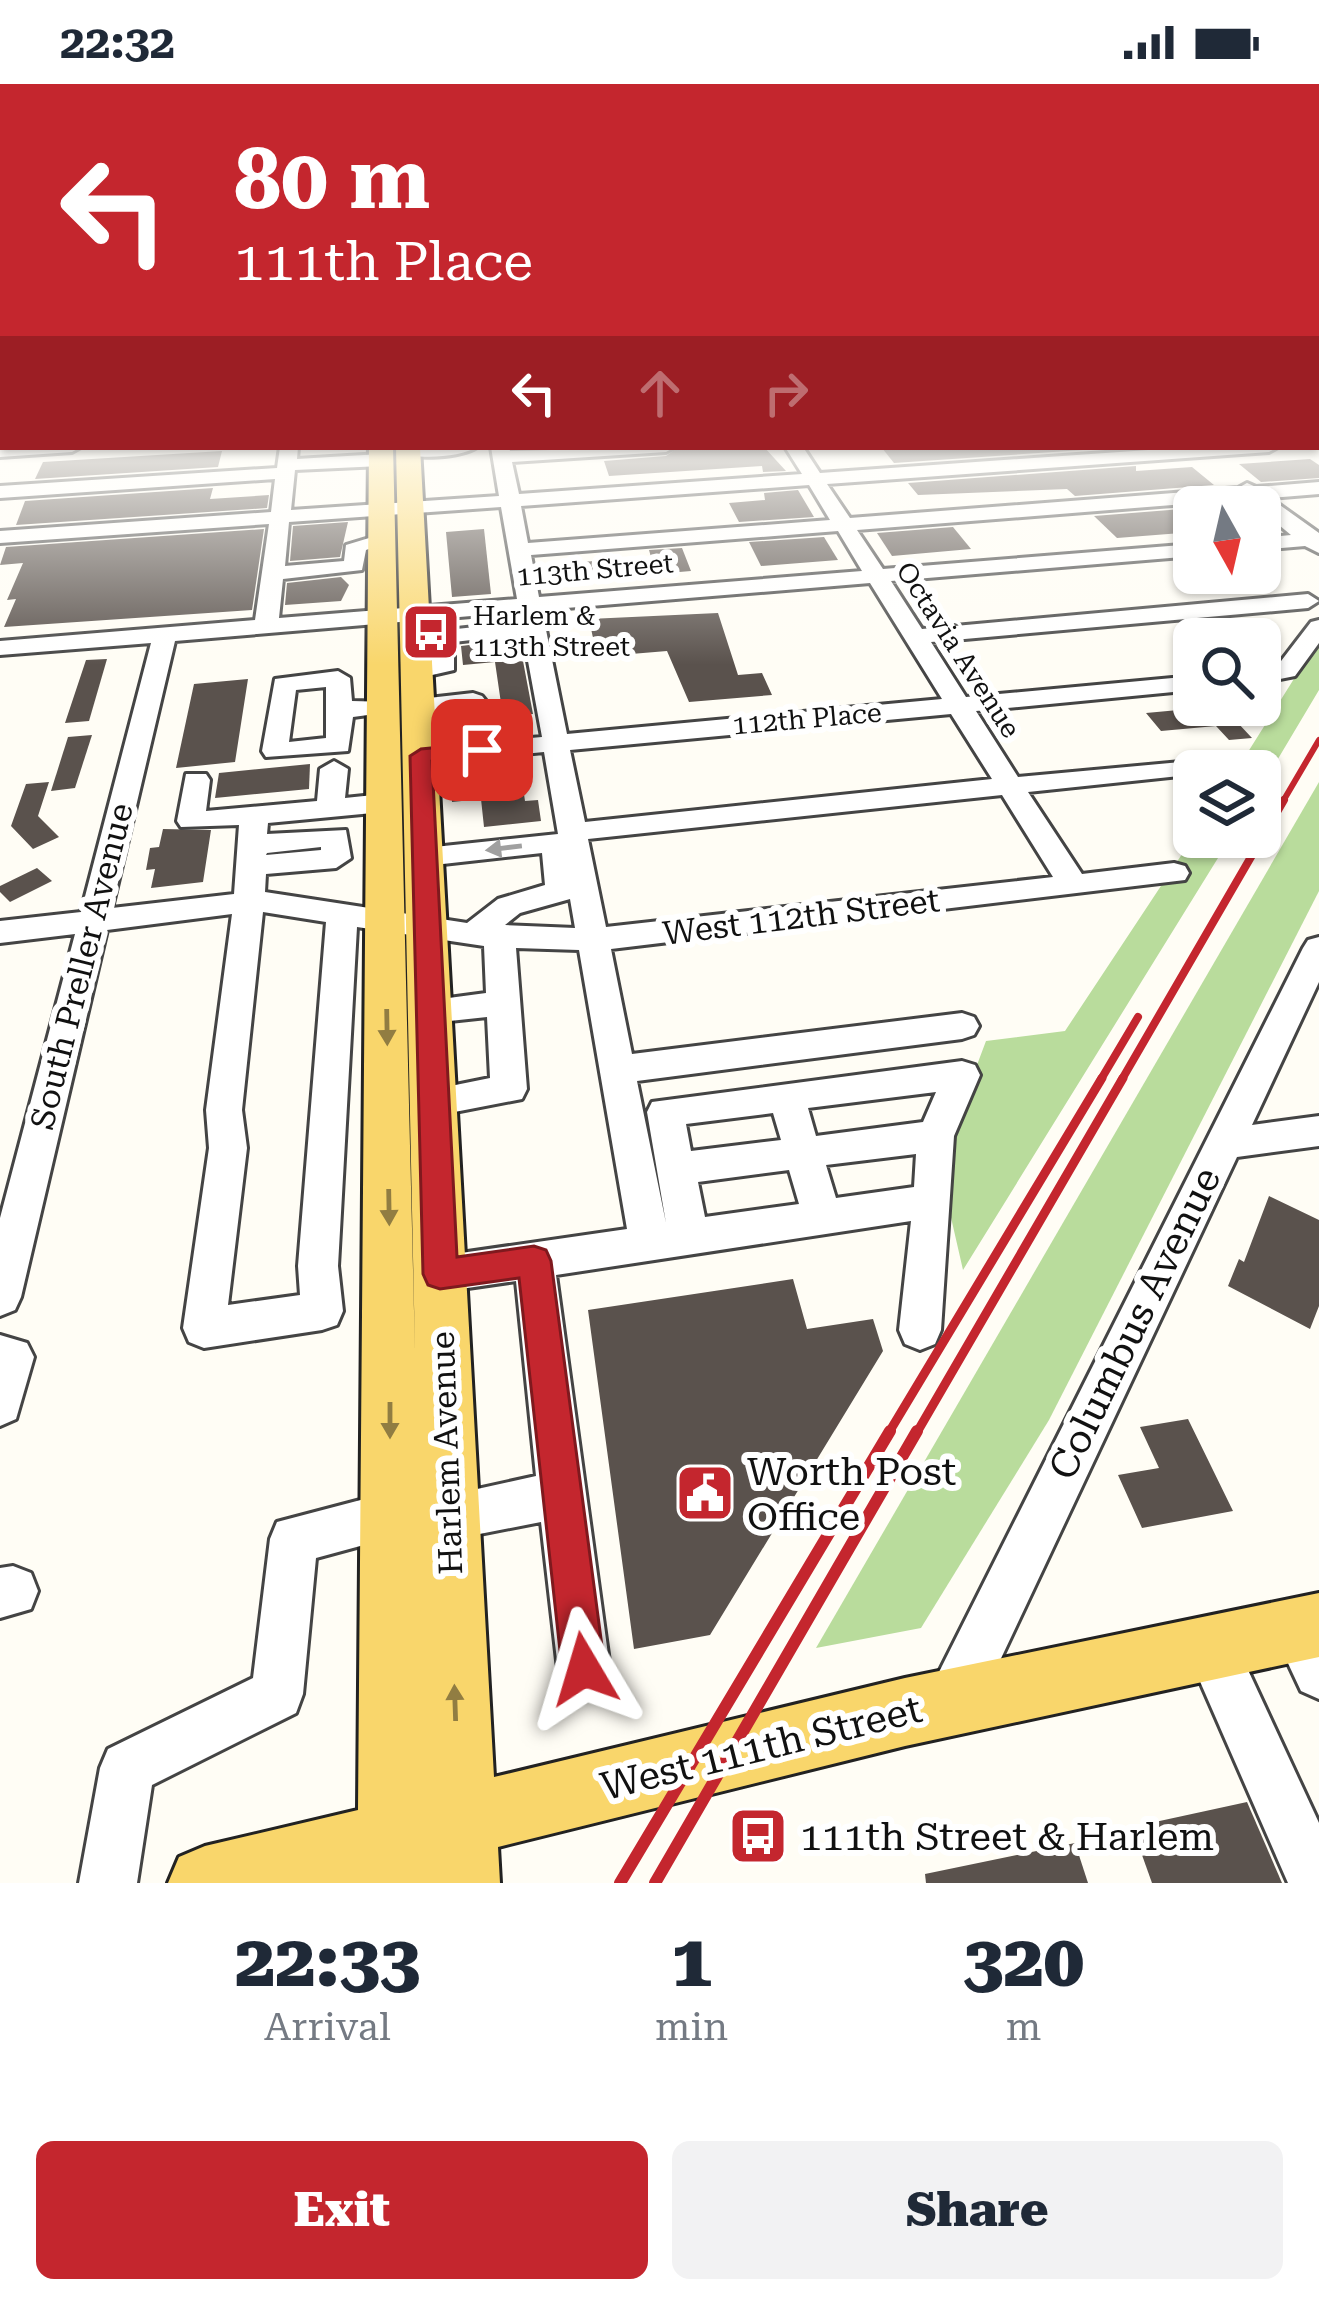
<!DOCTYPE html>
<style>
body{margin:0;font-family:"Roboto Serif",serif;background:#f2f2f3;color:#1f2937;height:100vh;display:flex;flex-direction:column;font-size:45px;white-space:nowrap}
*{box-sizing:border-box;margin:0}
p{font-size:39px;color:#747a83}
.icon{flex:none;width:66px;height:66px;fill:none;stroke:currentColor;stroke-width:2;stroke-linecap:round;stroke-linejoin:round}
.map{position:relative;height:1799px;overflow:hidden}
.sheet{display:flex;flex-direction:column;background:#fff;flex:1}
.sheet>*{flex:none}
.guide{position:absolute;left:0px;top:0px;width:1320px;height:366px;box-shadow:0 3px 9px #0004;background:#c4262e;color:#fff;overflow:hidden}
.needle{width:78px;rotate:172deg}
.fabs{position:absolute;left:1173px;top:402px;display:grid;gap:24px}
.fabs a{display:grid;place-items:center;width:108px;height:108px;border-radius:18px;background:#fff;box-shadow:0 3px 9px #0004;font-size:60px}
.pin{position:absolute;display:grid;place-items:center;width:102px;height:102px;color:#fff;margin:-51px;border-radius:24px;box-shadow:0 6px 18px #0006}
.me{position:absolute;width:132px;margin:-66px;rotate:353deg;stroke-linejoin:round;filter:drop-shadow(0 0 9px #0008)}
.turn{display:flex;align-items:center;gap:42px;height:252px;padding:0 36px;font-size:54px}
.turn .icon{width:156px;height:156px;stroke-width:2.5}
.turn b{display:block;font-size:84px;line-height:102px}
.lanes{display:flex;align-items:center;height:114px;padding:0 36px;background:#0003;justify-content:center;gap:60px;direction:ltr}
.lanes .off{opacity:.35}
.eta{display:flex;justify-content:space-evenly;align-items:center;height:204px;text-align:center}
.eta b{font-size:72px;font-weight:800;line-height:84px}
.action{display:flex;gap:24px;margin-top:auto;padding:24px 36px}
.action a{flex:1;height:138px;border-radius:18px;background:#c4262e;color:#fff;font-size:48px;font-weight:800;line-height:138px;text-align:center}
.action a+a{background:#f2f2f3;color:#1f2937}
.status{display:flex;justify-content:space-between;align-items:center;height:84px;padding:0 60px;background:#fff;direction:ltr}
.status svg{height:33px;fill:currentColor}
.map>svg:first-child{display:block}
.forest{fill:#b9dc9c}
.building{fill:#5a524d}
.lines{fill:none;stroke-linecap:round;stroke-linejoin:round}
.minor-casing{stroke:#444;stroke-width:6}
.major-casing{stroke:#222;stroke-width:6}
.minor{fill:#fff;fill-rule:evenodd}
.major{fill:#f9d66b;fill-rule:evenodd}
.rail-far3{stroke:#c4262e;stroke-width:6}
.rail-far2{stroke:#c4262e;stroke-width:8}
.rail-far1{stroke:#c4262e;stroke-width:9}
.rail{stroke:#c4262e;stroke-width:12}
.oneway{fill:#a0a0a0}
.oneway2{fill:#917d42}
.route{fill:#c4262e;stroke:#7f191e;stroke-width:3}
.labels{text-anchor:middle;stroke-width:12;stroke-linejoin:round;paint-order:stroke}
.far-street-label{font-size:27px;fill:#111;stroke:#fff}
.far-poi-label{font-size:27px;fill:#111;stroke:#fff;text-anchor:start}
.street-label{font-size:33px;fill:#111;stroke:#fff}
.near-street-label{font-size:39px;fill:#111;stroke:#fff}
.near-poi-label{font-size:39px;fill:#111;stroke:#fff;text-anchor:start}
</style>
<div class="status"><b>22:32</b><svg viewBox="0 0 49 12"><path d="M0 12V9h3v3zM5 12V6h3v6zM10 12V3h3v9zM15 12V0h3v12zM26 1h20v11H26zM47 4h2v5h-2z"/></svg></div>
<div class="map">
<svg width="1319" height="1799" viewBox="0 0 1319 1799">
<rect width="100%" height="100%" fill="#fffdf5"/>
<g class="forest">
<path d="M 1319,555 L 1319,606 L 1260,705 L 1260,687 L 1236,687 Z"/>
<path d="M 1319,698 L 1319,807 L 1049,1336 L 921,1544 L 816,1564 Z"/>
<path d="M 1194,752 L 1231,753 L 963,1186 L 947,1116 L 948,1058 L 986,957 L 1065,947 Z"/>
</g>
<g class="building">
<path d="M 679,363 L 764,363 L 786,387 L 763,388 L 762,382 L 609,392 L 604,377 L 666,372 Z"/>
<path d="M 899,363 L 1127,363 L 894,379 L 882,364 Z"/>
<path d="M 222,367 L 218,383 L 35,395 L 43,378 Z"/>
<path d="M 1310,375 L 1319,381 L 1319,394 L 1261,398 L 1239,380 Z"/>
<path d="M 1136,382 L 1136,387 L 1192,383 L 1214,401 L 1075,412 L 1067,405 L 918,411 L 908,399 Z"/>
<path d="M 213,404 L 210,415 L 269,411 L 267,424 L 16,441 L 25,417 Z"/>
<path d="M 798,406 L 814,433 L 739,438 L 729,419 L 765,416 L 764,409 Z"/>
<path d="M 1182,425 L 1194,435 L 1194,448 L 1117,454 L 1094,432 Z"/>
<path d="M 348,438 L 340,473 L 290,477 L 293,442 Z"/>
<path d="M 953,443 L 971,465 L 892,472 L 877,449 Z"/>
<path d="M 264,445 L 252,526 L 4,543 L 16,515 L 7,516 L 23,479 L 0,481 L 6,463 Z"/>
<path d="M 484,445 L 491,510 L 452,513 L 446,448 Z"/>
<path d="M 824,453 L 838,476 L 761,482 L 749,458 Z"/>
<path d="M 682,464 L 691,487 L 586,496 L 581,478 L 651,473 L 649,466 Z"/>
<path d="M 341,493 L 349,501 L 341,517 L 285,521 L 287,499 Z"/>
<path d="M 718,529 L 738,591 L 762,589 L 772,611 L 689,618 L 667,567 L 607,572 L 602,553 L 593,554 L 589,535 Z"/>
<path d="M 510,556 L 513,578 L 523,577 L 533,630 L 503,633 L 495,578 L 463,581 L 461,562 Z"/>
<path d="M 107,575 L 89,637 L 65,639 L 86,576 Z"/>
<path d="M 248,595 L 235,678 L 176,684 L 194,600 Z"/>
<path d="M 1222,622 L 1252,654 L 1229,656 L 1216,642 L 1161,647 L 1146,629 Z"/>
<path d="M 513,634 L 515,651 L 469,655 L 468,638 Z"/>
<path d="M 92,651 L 75,704 L 51,707 L 68,653 Z"/>
<path d="M 519,675 L 525,717 L 538,716 L 541,737 L 484,743 L 481,715 L 452,718 L 450,687 L 472,685 L 471,680 Z"/>
<path d="M 310,680 L 309,705 L 215,714 L 219,689 Z"/>
<path d="M 49,698 L 38,732 L 59,753 L 33,765 L 11,742 L 26,700 Z"/>
<path d="M 163,745 L 211,746 L 203,798 L 151,804 L 155,785 L 146,786 L 150,764 L 159,763 Z"/>
<path d="M 37,784 L 52,797 L 10,818 L 0,808 L 0,802 Z"/>
<path d="M 1269,1112 L 1319,1136 L 1319,1222 L 1310,1245 L 1228,1202 L 1239,1175 L 1244,1178 Z"/>
<path d="M 793,1195 L 807,1245 L 873,1235 L 883,1267 L 710,1551 L 634,1565 L 588,1226 Z"/>
<path d="M 1188,1335 L 1233,1427 L 1142,1444 L 1118,1391 L 1159,1384 L 1140,1343 Z"/>
<path d="M 1247,1718 L 1282,1799 L 1152,1799 L 1132,1743 Z"/>
<path d="M 1075,1759 L 1088,1799 L 926,1799 L 925,1790 Z"/>
</g>
<g class="lines">
<g class="minor-casing">
<g id="minor">
<rect x="0" y="329" width="3" height="8"/>
<path d="M 0,363 L 81,363 L 72,368 L 0,373 Z"/>
<path d="M 280,363 L 298,363 L 297,375 L 381,370 L 390,376 L 381,382 L 295,386 L 291,426 L 499,412 L 491,363 L 509,363 L 510,367 L 675,363 L 666,368 L 512,378 L 519,410 L 802,390 L 785,363 L 803,363 L 820,389 L 1191,363 L 1278,363 L 1269,368 L 827,400 L 850,434 L 1238,404 L 1247,399 L 1256,403 L 1319,398 L 1319,410 L 1270,414 L 1319,449 L 1319,469 L 1305,462 L 1260,466 L 1260,454 L 1291,451 L 1248,415 L 857,446 L 883,485 L 1194,460 L 1194,472 L 891,497 L 922,545 L 1308,510 L 1319,517 L 1308,524 L 931,558 L 966,613 L 1194,592 L 1194,606 L 976,627 L 1018,693 L 1246,672 L 1249,678 L 1236,686 L 1028,708 L 1082,790 L 1174,779 L 1185,782 L 1189,789 L 1185,796 L 611,865 L 632,970 L 962,929 L 974,933 L 979,942 L 974,951 L 962,955 L 637,997 L 666,1139 L 647,1028 L 652,1018 L 962,977 L 975,981 L 980,991 L 954,1052 L 941,1246 L 935,1260 L 920,1266 L 905,1260 L 899,1246 L 911,1137 L 556,1191 L 610,1585 L 602,1603 L 584,1611 L 566,1603 L 558,1585 L 541,1438 L 449,1456 L 432,1449 L 425,1432 L 432,1415 L 536,1392 L 516,1197 L 440,1208 L 425,1203 L 419,1190 L 425,1177 L 440,1172 L 627,1145 L 579,866 L 516,864 L 527,1005 L 522,1015 L 434,1032 L 421,1028 L 416,1018 L 421,1008 L 490,994 L 487,933 L 431,939 L 419,936 L 414,927 L 419,918 L 486,909 L 484,862 L 357,843 L 338,1182 L 343,1227 L 337,1241 L 322,1246 L 204,1264 L 189,1258 L 183,1244 L 209,1064 L 206,1026 L 232,830 L 107,846 L 21,1213 L 15,1226 L 0,1232 L 0,1134 L 75,850 L 0,859 L 0,837 L 81,828 L 151,559 L 0,571 L 0,557 L 255,536 L 269,440 L 0,459 L 0,447 L 271,428 L 275,395 L 0,414 L 0,402 L 277,384 ZM 809,401 L 830,436 L 528,459 L 521,422 ZM 501,423 L 517,515 L 279,534 L 283,495 L 362,486 L 366,466 L 389,457 L 379,451 L 346,461 L 344,477 L 285,482 L 289,438 ZM 838,447 L 862,487 L 539,513 L 531,471 ZM 870,499 L 942,615 L 567,650 L 542,526 ZM 520,528 L 521,538 L 410,550 L 410,560 L 431,561 L 432,577 L 407,587 L 419,594 L 454,586 L 454,558 L 523,550 L 542,653 L 421,664 L 408,672 L 421,680 L 544,668 L 558,750 L 425,764 L 410,773 L 425,782 L 542,769 L 545,801 L 498,815 L 467,839 L 265,808 L 266,790 L 336,784 L 351,774 L 346,746 L 267,750 L 268,739 L 383,728 L 397,719 L 383,710 L 345,714 L 348,685 L 334,677 L 320,685 L 317,717 L 206,727 L 210,696 L 206,690 L 186,690 L 177,737 L 181,743 L 239,741 L 234,810 L 112,824 L 175,557 ZM 951,630 L 992,695 L 585,738 L 570,666 ZM 1002,711 L 1053,793 L 606,843 L 588,755 ZM 321,763 L 321,766 L 266,771 L 267,769 ZM 570,815 L 575,844 L 505,841 L 520,829 ZM 263,828 L 326,838 L 298,1182 L 300,1211 L 228,1221 L 247,1064 L 242,1026 ZM 936,1008 L 923,1038 L 816,1052 L 808,1024 ZM 773,1029 L 781,1056 L 691,1067 L 686,1040 ZM 916,1070 L 914,1103 L 836,1114 L 826,1081 ZM 789,1086 L 799,1120 L 705,1133 L 698,1098 Z"/>
<path d="M 402,363 L 477,363 C 461,373 415,377 399,367 Z"/>
<path d="M 1319,536 L 1319,559 L 1295,592 L 1260,599 L 1260,585 L 1278,581 L 1311,538 Z"/>
<path d="M 338,587 L 350,594 L 352,617 L 390,618 L 394,623 L 390,628 L 353,633 L 348,667 L 266,673 L 262,667 L 275,595 ZM 326,603 L 326,654 L 289,658 L 296,606 Z"/>
<path d="M 473,609 L 482,612 L 486,617 L 482,622 L 420,631 L 407,623 L 420,615 Z"/>
<path d="M 1319,853 L 1319,898 L 1252,1041 L 1319,1032 L 1319,1062 L 1237,1073 L 972,1636 L 953,1643 L 934,1636 L 927,1617 L 934,1598 L 1303,864 L 1308,856 Z"/>
<path d="M 0,1251 L 27,1259 L 34,1273 L 16,1335 L 0,1342 Z"/>
<path d="M 391,1408 L 408,1415 L 415,1432 L 408,1449 L 316,1474 L 303,1610 L 296,1629 L 152,1701 L 137,1799 L 79,1799 L 100,1684 L 108,1665 L 253,1594 L 270,1455 L 277,1438 Z"/>
<path d="M 13,1482 L 31,1489 L 38,1507 L 31,1525 L 0,1534 L 0,1484 Z"/>
<path d="M 1297,1520 L 1315,1527 L 1319,1535 L 1319,1615 L 1301,1607 L 1272,1545 L 1279,1527 Z"/>
<path d="M 1211,1537 L 1229,1545 L 1319,1739 L 1319,1799 L 1288,1799 L 1185,1563 L 1193,1545 Z"/>
</g>
</g>
<g class="major-casing">
<path id="major" d="M 369,363 L 393,363 L 415,1268 L 396,363 L 420,363 L 494,1693 L 905,1594 L 1319,1509 L 1319,1573 L 905,1662 L 498,1763 L 500,1799 L 168,1799 L 179,1773 L 205,1762 L 358,1726 Z"/>
</g>
<use href="#minor" class="minor"/>
<use href="#major" class="major"/>
<path class="rail-far3" d="M 1282,719 L 1319,656"/>
<g class="rail-far2">
<path d="M 1100,997 L 1138,933"/>
<path d="M 1121,997 L 1284,716"/>
</g>
<g class="rail-far1">
<path d="M 888,1350 L 1102,994"/>
<path d="M 916,1350 L 1123,994"/>
</g>
<g class="rail">
<path d="M 620,1799 L 890,1347"/>
<path d="M 655,1799 L 917,1347"/>
</g>
</g>
<defs><path id="oneway-solid" d="M-6-.8H1V-3.2L6.5 0L1 3.2V.8H-6Z" transform="scale(3)"/></defs>
<use class="oneway" href="#oneway-solid" transform="translate(504 764) rotate(173)"/>
<g class="oneway2">
<use href="#oneway-solid" transform="translate(387 943) rotate(89)"/>
<use href="#oneway-solid" transform="translate(389 1123) rotate(89)"/>
<use href="#oneway-solid" transform="translate(390 1336) rotate(90)"/>
<use href="#oneway-solid" transform="translate(455 1619) rotate(-92)"/>
</g>
<linearGradient id="sky" x2="0" y2="1"><stop stop-color="#95c6ee"/><stop offset="0.57" stop-color="#fffefa"/><stop offset="1" stop-color="#fffefa" stop-opacity="0"/></linearGradient>
<rect width="1319" height="581" fill="url(#sky)"/>
<path class="route" d="M 482,659 L 490,661 L 490,671 L 432,677 L 457,1173 L 534,1162 L 546,1166 L 551,1177 L 605,1585 L 599,1600 L 584,1606 L 568,1600 L 562,1585 L 519,1194 L 440,1205 L 428,1201 L 423,1190 L 410,672 L 421,665 Z"/>
<defs>
<g id="bus-square" transform="scale(3)"><rect x="-9" y="-9" width="18" height="18" rx="4" fill="#c4262e" stroke="#fff"/><path d="M-5-6H5V4H4V6H2V4H-2V6H-4V4H-5ZM-3.5-4V0h7V-4ZM-3.5 1.2v1.5H-2V1.2ZM2 1.2v1.5H3.5V1.2Z" fill="#fff"/></g>
<g id="civic-square" transform="scale(3)"><rect x="-9" y="-9" width="18" height="18" rx="4" fill="#c4262e" stroke="#fff"/><path d="M-.6-6.5H3V-4.5H.6V-3L4-1V1h2V6H-6V1h2V-1L-.6-3ZM-1.2 2.5V6h2.4V2.5Z" fill="#fff"/></g>
</defs>
<g fill-rule="evenodd">
<use href="#bus-square" x="431" y="548"/>
<use href="#civic-square" x="705" y="1409"/>
<use href="#bus-square" x="758" y="1752"/>
</g>
<g class="labels">
<g class="far-street-label">
<text transform="translate(595 486) rotate(-5)" y="9">113th Street</text>
<text transform="translate(958 566) rotate(57)" y="9">Octavia Avenue</text>
<text transform="translate(807 635) rotate(-5)" y="9">112th Place</text>
</g>
<g class="far-poi-label">
<text x="473" y="541">Harlem &amp;<tspan x="473" dy="31">113th Street</tspan></text>
</g>
<g class="street-label">
<text transform="translate(801 832) rotate(-7)" y="12">West 112th Street</text>
<text transform="translate(81 882) rotate(-76)" y="12">South Preller Avenue</text>
<text transform="translate(446 1369) rotate(-92)" y="12">Harlem Avenue</text>
</g>
<g class="near-street-label">
<text transform="translate(1134 1239) rotate(-64)" y="14">Columbus Avenue</text>
<text transform="translate(761 1663) rotate(-14)" y="14">West 111th Street</text>
</g>
<g class="near-poi-label">
<text x="747" y="1401">Worth Post<tspan x="747" dy="45">Office</tspan></text>
<text x="800" y="1766">111th Street &amp; Harlem</text>
</g>
</g>
</svg>
<div class="fabs">
<a><svg class="needle" viewBox="-14 -14 28 28"><path d="M0-13l5 13h-10z" fill="#e53935"/><path d="M0 13l5-13h-10z" fill="#747a83"/></svg></a>
<a><svg class="icon" aria-label="search" viewBox="0 0 24 24"><circle cx="10" cy="10" r="6"/><path d="M15 15l6 6"/></svg></a>
<a><svg class="icon" aria-label="layers" viewBox="0 0 24 24"><path d="M12 4l9 5-9 5-9-5zM3 14l9 5 9-5"/></svg></a>
</div>
<div class="pin" style="left:482px;top:666px;background:#d93025"><svg class="icon" aria-label="arrive" viewBox="0 0 24 24"><path d="M6 21V4h12l-3 4 3 4H6"/></svg></div>
<svg class="me" style="left:584px;top:1585px" viewBox="-20 -20 40 40"><path d="M0-17L14 15 0 8-14 15z" fill="#c4262e" stroke="#fff" stroke-width="4"/></svg>
<div class="guide">
<div class="turn"><svg class="icon" aria-label="left" viewBox="0 0 24 24"><path d="M17 20v-9H6M10 6l-5 5 5 5"/></svg><div><b>80 m</b>111th Place</div></div>
<div class="lanes"><svg class="icon" aria-label="left" viewBox="0 0 24 24"><path d="M17 20v-9H6M10 6l-5 5 5 5"/></svg><svg class="icon off" aria-label="ahead" viewBox="0 0 24 24"><path d="M12 20V5M6 11l6-6 6 6"/></svg><svg class="icon off" aria-label="right" viewBox="0 0 24 24"><path d="M7 20v-9h11M14 6l5 5-5 5"/></svg></div>
</div>
</div>
<section class="sheet">
<div class="eta">
<div><b>22:33</b><p>Arrival</p></div>
<div><b>1</b><p>min</p></div>
<div><b>320</b><p>m</p></div>
</div>
<div class="action"><a>Exit</a><a>Share</a></div>
</section>
